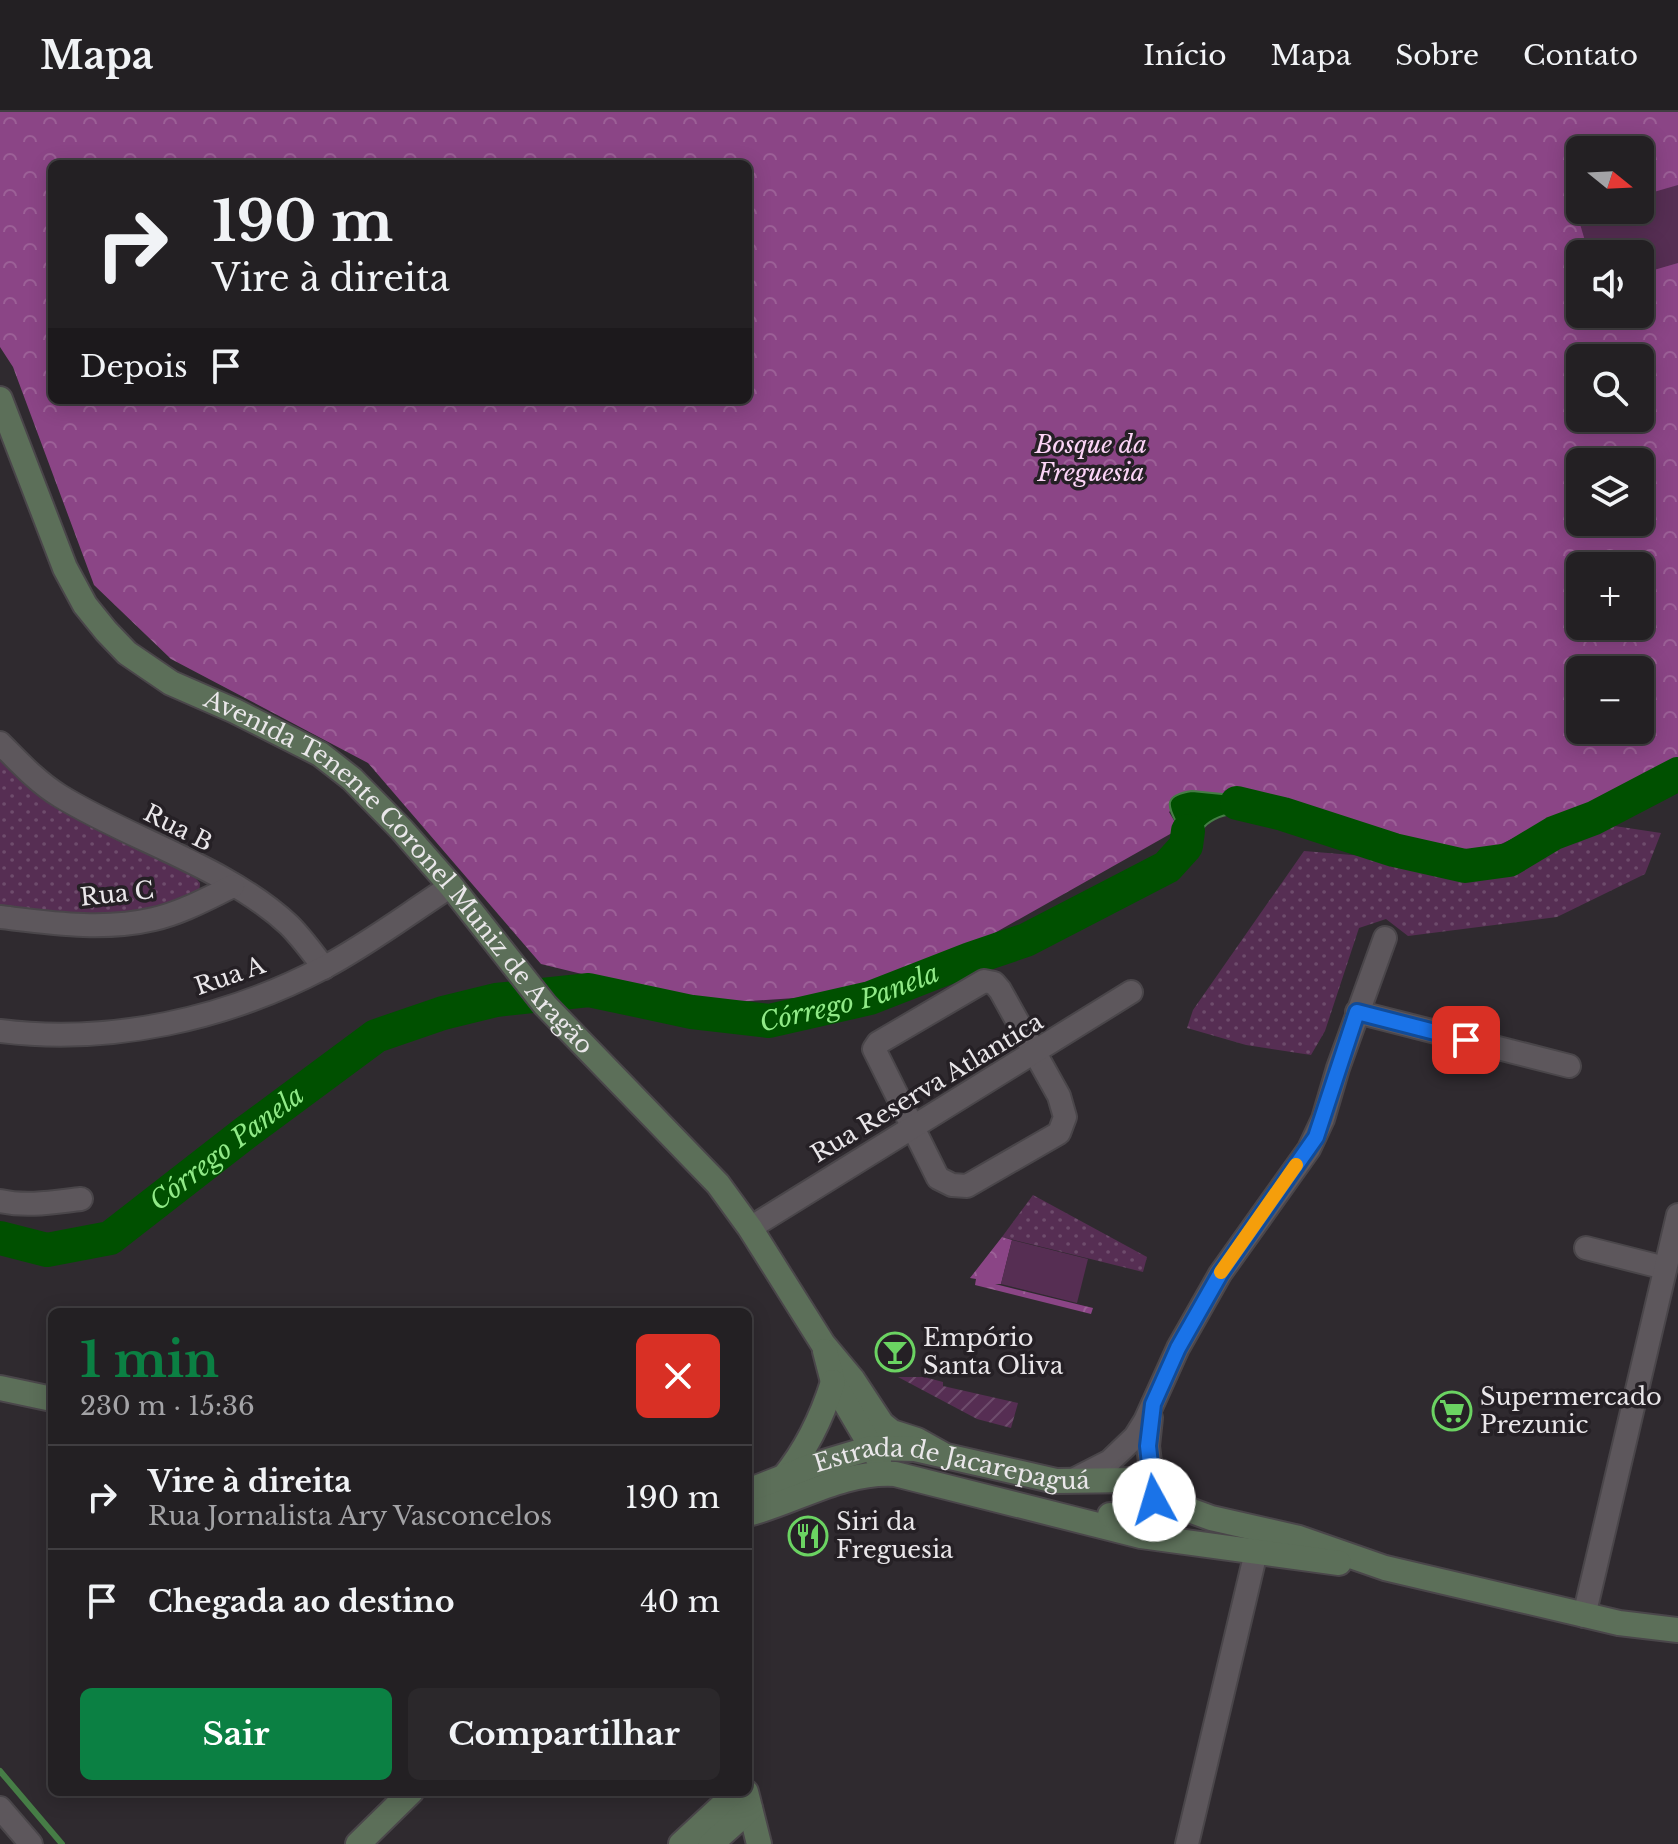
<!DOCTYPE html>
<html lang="pt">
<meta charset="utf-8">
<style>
body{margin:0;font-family:"Libre Baskerville",serif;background:#2b282b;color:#f1f3f6;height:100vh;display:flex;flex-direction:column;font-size:30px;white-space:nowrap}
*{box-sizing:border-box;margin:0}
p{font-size:26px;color:#a3a3a6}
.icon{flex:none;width:44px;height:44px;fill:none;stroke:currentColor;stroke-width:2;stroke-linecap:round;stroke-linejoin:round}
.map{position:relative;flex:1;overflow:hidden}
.drawer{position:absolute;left:48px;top:1196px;width:704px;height:488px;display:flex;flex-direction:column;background:#232023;border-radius:12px;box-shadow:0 4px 20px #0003,0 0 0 2px #403e41}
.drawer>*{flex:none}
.top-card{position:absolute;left:48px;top:48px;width:704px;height:244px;border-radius:12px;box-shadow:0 4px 20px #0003,0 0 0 2px #403e41;background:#232023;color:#f1f3f6;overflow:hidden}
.needle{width:52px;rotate:108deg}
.controls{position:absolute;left:1566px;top:24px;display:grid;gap:16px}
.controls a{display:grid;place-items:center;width:88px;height:88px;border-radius:12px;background:#232023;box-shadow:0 4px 20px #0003,0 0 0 2px #403e41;font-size:40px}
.pin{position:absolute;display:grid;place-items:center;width:68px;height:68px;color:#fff;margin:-34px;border-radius:16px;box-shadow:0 4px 12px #0006}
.me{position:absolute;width:88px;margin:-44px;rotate:354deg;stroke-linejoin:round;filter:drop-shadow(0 0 6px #0008)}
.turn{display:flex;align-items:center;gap:28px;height:168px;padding:0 32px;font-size:36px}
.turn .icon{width:104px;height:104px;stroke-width:2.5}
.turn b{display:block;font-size:56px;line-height:68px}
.then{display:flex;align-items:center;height:76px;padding:0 32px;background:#0003;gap:16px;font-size:30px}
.round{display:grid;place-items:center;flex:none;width:84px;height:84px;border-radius:12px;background:#2b282b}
.overview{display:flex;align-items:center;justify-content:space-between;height:136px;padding:0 32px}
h1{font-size:48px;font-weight:700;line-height:60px;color:#0b8043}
.cta{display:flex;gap:16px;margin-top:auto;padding:16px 32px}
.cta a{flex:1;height:92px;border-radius:12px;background:#0b8043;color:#fff;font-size:32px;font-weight:700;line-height:92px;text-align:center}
.cta a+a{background:#2b282b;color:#f1f3f6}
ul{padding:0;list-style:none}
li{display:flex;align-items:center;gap:24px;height:104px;padding:0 32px;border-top:2px solid #403e41}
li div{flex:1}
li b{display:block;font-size:30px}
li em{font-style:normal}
header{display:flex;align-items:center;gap:48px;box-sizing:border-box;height:112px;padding:0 40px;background:#232023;border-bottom:2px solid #403e41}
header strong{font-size:38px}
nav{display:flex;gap:44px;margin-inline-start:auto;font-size:28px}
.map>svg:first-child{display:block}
.grass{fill:url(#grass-dots)}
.forest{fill:url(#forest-crowns);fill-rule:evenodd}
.garden{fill:url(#garden-furrows)}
.pitch{fill:#562e53}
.water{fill:#005000;stroke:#467d46;stroke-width:2}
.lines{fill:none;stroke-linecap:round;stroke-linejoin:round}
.stream{stroke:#467d46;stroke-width:6}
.river{stroke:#005000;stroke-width:34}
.street-casing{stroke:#4a464a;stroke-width:26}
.secondary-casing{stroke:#4a464a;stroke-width:28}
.street{stroke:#5d575c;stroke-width:22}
.secondary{stroke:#5c6f59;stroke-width:24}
.route-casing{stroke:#114b97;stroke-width:20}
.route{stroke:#1a73e8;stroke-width:14}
.slow{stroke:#f59e0b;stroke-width:14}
.labels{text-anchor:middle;stroke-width:7;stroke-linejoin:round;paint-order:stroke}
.park-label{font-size:24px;font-style:italic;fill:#fcd4f7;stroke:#252025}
.street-label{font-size:24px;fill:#eae7ea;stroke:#252025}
.poi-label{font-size:24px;fill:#eae7ea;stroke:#252025;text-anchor:start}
.water-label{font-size:26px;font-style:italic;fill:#90ea87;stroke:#252025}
</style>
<header>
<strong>Mapa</strong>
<nav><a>Início</a><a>Mapa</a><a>Sobre</a><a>Contato</a></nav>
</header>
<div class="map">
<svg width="1678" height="1732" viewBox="0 0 1678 1732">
<defs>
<pattern id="grass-dots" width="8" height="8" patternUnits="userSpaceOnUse" patternTransform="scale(2)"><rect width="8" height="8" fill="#562e53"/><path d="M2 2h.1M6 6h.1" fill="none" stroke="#6e4c6c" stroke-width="1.8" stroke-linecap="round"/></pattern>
<pattern id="forest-crowns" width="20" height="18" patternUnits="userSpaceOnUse" patternTransform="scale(2)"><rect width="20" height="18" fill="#8b4586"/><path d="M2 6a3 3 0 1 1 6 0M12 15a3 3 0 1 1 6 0" fill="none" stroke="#9c6097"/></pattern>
<pattern id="garden-furrows" width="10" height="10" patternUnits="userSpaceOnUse" patternTransform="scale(2)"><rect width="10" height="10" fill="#562e53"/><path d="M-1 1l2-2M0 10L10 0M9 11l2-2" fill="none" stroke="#6e4c6c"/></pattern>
</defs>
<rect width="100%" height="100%" fill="#2f2a2f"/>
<g class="grass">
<path d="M 0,646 L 192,762 L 200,771 L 199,784 L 192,791 L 92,810 L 0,798 Z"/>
<path d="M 1608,713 L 1661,721 L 1645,762 L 1557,805 L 1408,824 L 1386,807 L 1359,816 L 1325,919 L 1311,943 L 1246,933 L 1187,916 L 1193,898 L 1304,739 L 1412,748 L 1528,739 Z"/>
<path d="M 1033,1083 L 1147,1145 L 1143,1160 L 1002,1125 Z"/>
</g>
<g class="forest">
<path d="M 0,0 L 1678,0 L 1678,651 L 1488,738 L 1430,742 L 1273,687 L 1192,679 L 1169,700 L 1179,717 L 968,836 L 839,883 L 705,892 L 541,852 L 368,651 L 171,547 L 94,473 L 13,255 L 0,235 ZM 1580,38 L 1640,38 L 1640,98 L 1580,98 ZM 52,52 L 748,52 L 748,288 L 52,288 ZM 1580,142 L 1640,142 L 1640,202 L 1580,202 ZM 1580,246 L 1640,246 L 1640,306 L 1580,306 ZM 1580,350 L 1640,350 L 1640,410 L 1580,410 ZM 1580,454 L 1640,454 L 1640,514 L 1580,514 ZM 1580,558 L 1640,558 L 1640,618 L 1580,618 Z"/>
<path d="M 1002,1125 L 1012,1128 L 1001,1172 L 995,1172 L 1093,1196 L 1091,1202 L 975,1173 L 976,1167 L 970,1166 Z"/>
</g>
<path class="garden" d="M 898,1265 L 924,1265 L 943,1270 L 943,1274 L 1018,1291 L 1011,1316 L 977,1307 Z"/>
<g class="pitch">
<path d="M 1678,73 L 1678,151 L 1640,162 L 1640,142 L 1589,142 L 1577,102 L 1592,98 L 1640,98 L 1640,84 Z"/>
<path d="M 1012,1128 L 1088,1147 L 1077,1191 L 1001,1172 Z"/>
</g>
<path class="water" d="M 1192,679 L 1273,687 L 1283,702 C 1259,700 1222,696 1204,715 C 1188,732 1195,746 1167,755 C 1173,747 1183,737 1182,727 C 1180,706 1150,685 1192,679 Z"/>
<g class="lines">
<path class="stream" d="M 0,1659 L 62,1732"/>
<g class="river">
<path d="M 1237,691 L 1283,702 L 1394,738 L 1465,754 L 1509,748 L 1554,721 L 1594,706 L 1678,662"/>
<path id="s1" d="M 0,1126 L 47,1138 L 110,1126 L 245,1021 L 376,924 L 443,901 L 496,888 L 589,878 L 692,900 L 769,909 L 870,886 L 970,847 L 1026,828 L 1167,755 L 1186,734 L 1188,719"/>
</g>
<g class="street-casing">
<g id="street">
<path d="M 0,631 C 19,650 37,670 60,684 C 131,728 227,755 289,813 C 302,826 313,841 324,856"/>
<path d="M 0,805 C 51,811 103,819 154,807 C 181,801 208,786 233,774"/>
<path d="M 984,869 L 994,871 L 1000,878 L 1059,984 L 1065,1005 L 1059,1021 L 967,1074 L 952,1073 L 938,1066 L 874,937 L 878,931 Z"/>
<path d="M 1357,900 L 1569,954"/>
<path d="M 0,919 C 110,933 226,907 323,856 C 367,833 409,801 451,774"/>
<path d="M 0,1089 C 27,1095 54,1090 81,1087"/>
<path d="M 750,1116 L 1131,880"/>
<path d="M 1586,1136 L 1665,1156"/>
<path d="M 1151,1306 L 1148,1334 L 1153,1374"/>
<path d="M 1073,1368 L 1110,1349 L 1135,1325 L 1145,1309 L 1178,1236 L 1220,1162 L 1309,1037 L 1323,1007 L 1338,956 L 1385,826"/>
<path d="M 1584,1504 L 1678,1103"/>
<path d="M 0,1696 L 31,1732"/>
<path d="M 1187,1732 L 1256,1440"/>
</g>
</g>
<g class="secondary-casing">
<g id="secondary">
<path id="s2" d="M 0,287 L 65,456 L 85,493 L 106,519 L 127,541 L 171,571 L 235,599 L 320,642 L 352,667 L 402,718 L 451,774 L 545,893 L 718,1072 L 750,1116 L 823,1232 L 853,1268 L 882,1312 L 892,1320 L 917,1328 L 942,1342"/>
<path d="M 825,1239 L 833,1270 L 879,1348"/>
<path d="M 0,1276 L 52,1287"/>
<path d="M 783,1366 C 806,1338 822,1305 833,1270"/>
<path id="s3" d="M 748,1379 L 814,1353 L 871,1336 L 915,1337 L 1056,1369 L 1137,1368 L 1153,1374 L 1192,1399 L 1211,1406 L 1299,1426 L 1385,1456 L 1619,1511 L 1678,1518"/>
<path d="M 748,1402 C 798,1389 842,1359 895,1362 L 1141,1424 L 1339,1451"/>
<path d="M 1110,1403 C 1127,1407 1141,1413 1152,1394 L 1153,1374"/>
<path d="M 746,1680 L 759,1732"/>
<path d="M 358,1732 L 411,1680"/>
<path d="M 681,1732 L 737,1680"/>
<path d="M 711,1732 L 750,1697"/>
</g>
</g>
<use href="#street" class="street"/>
<use href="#secondary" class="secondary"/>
</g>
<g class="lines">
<g class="route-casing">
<path id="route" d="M 1154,1388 L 1148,1334 L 1153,1292 L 1178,1236 L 1220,1162 L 1316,1025 L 1357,900 L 1466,928"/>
</g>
<use href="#route" class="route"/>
<path class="slow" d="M 1221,1160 L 1296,1053"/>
</g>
<defs>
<g id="bar-ring" transform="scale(2)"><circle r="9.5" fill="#252025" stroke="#6bd362" stroke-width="1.5"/><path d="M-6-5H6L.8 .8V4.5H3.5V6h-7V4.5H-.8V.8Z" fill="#6bd362"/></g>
<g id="supermarket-ring" transform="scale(2)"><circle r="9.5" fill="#252025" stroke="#6bd362" stroke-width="1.5"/><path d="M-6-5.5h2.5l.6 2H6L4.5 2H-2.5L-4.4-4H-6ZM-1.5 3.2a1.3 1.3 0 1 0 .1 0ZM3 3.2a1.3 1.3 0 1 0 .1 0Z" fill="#6bd362"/></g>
<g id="restaurant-ring" transform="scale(2)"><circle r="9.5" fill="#252025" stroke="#6bd362" stroke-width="1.5"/><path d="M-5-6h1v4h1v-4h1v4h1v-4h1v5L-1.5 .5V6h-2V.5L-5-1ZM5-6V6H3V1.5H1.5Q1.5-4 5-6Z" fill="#6bd362"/></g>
</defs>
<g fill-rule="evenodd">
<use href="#bar-ring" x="895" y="1240"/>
<use href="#supermarket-ring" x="1452" y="1299"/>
<use href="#restaurant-ring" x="808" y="1424"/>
</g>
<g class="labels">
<g class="park-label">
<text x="1091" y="341">Bosque da<tspan x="1091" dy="28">Freguesia</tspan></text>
</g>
<g class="street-label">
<text transform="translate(178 716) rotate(27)" y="8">Rua B</text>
<text dy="8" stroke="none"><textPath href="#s2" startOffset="642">Avenida Tenente Coronel Muniz de Aragão</textPath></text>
<text transform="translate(117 782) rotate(-6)" y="8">Rua C</text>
<text transform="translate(230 864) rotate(-19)" y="8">Rua A</text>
<text transform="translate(927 976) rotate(-31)" y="8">Rua Reserva Atlantica</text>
<text dy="8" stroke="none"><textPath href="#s3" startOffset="212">Estrada de Jacarepaguá</textPath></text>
</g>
<g class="poi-label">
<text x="923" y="1234">Empório<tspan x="923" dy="28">Santa Oliva</tspan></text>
<text x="1480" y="1293">Supermercado<tspan x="1480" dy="28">Prezunic</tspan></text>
<text x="836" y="1418">Siri da<tspan x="836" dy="28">Freguesia</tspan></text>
</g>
<g class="water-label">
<text dy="9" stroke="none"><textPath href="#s1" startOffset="932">Córrego Panela</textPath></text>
<text dy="9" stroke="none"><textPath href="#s1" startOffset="260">Córrego Panela</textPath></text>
</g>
</g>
</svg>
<div class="controls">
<a><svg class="needle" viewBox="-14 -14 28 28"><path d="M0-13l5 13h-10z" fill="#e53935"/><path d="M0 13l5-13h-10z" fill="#a3a3a6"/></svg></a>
<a><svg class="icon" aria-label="sound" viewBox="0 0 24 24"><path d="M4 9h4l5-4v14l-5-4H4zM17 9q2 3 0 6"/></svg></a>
<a><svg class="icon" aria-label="search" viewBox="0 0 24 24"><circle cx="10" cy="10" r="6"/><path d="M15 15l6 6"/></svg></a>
<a><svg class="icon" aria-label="layers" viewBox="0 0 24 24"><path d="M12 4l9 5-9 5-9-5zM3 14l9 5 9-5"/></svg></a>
<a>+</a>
<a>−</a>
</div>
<div class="pin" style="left:1466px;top:928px;background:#d93025"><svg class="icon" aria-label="arrive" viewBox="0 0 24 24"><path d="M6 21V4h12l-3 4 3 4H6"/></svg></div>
<svg class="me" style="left:1154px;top:1388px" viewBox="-20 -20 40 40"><circle r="19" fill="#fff"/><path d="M0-13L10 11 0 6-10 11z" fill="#1a73e8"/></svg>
<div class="top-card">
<div class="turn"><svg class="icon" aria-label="right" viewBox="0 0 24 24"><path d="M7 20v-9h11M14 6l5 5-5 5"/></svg><div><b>190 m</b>Vire à direita</div></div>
<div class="then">Depois<svg class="icon" aria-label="arrive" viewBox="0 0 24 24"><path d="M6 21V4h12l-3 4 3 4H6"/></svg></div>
</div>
<section class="drawer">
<div class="overview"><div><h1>1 min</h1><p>230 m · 15:36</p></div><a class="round" style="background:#d93025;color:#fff"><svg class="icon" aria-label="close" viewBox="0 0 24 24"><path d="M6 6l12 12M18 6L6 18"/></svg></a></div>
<ul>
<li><svg class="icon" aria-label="right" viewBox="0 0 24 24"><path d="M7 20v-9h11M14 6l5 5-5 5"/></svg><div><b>Vire à direita</b><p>Rua Jornalista Ary Vasconcelos</p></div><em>190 m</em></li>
<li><svg class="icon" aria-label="arrive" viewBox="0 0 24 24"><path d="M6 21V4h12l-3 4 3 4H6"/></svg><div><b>Chegada ao destino</b></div><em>40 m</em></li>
</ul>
<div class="cta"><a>Sair</a><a>Compartilhar</a></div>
</section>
</div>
